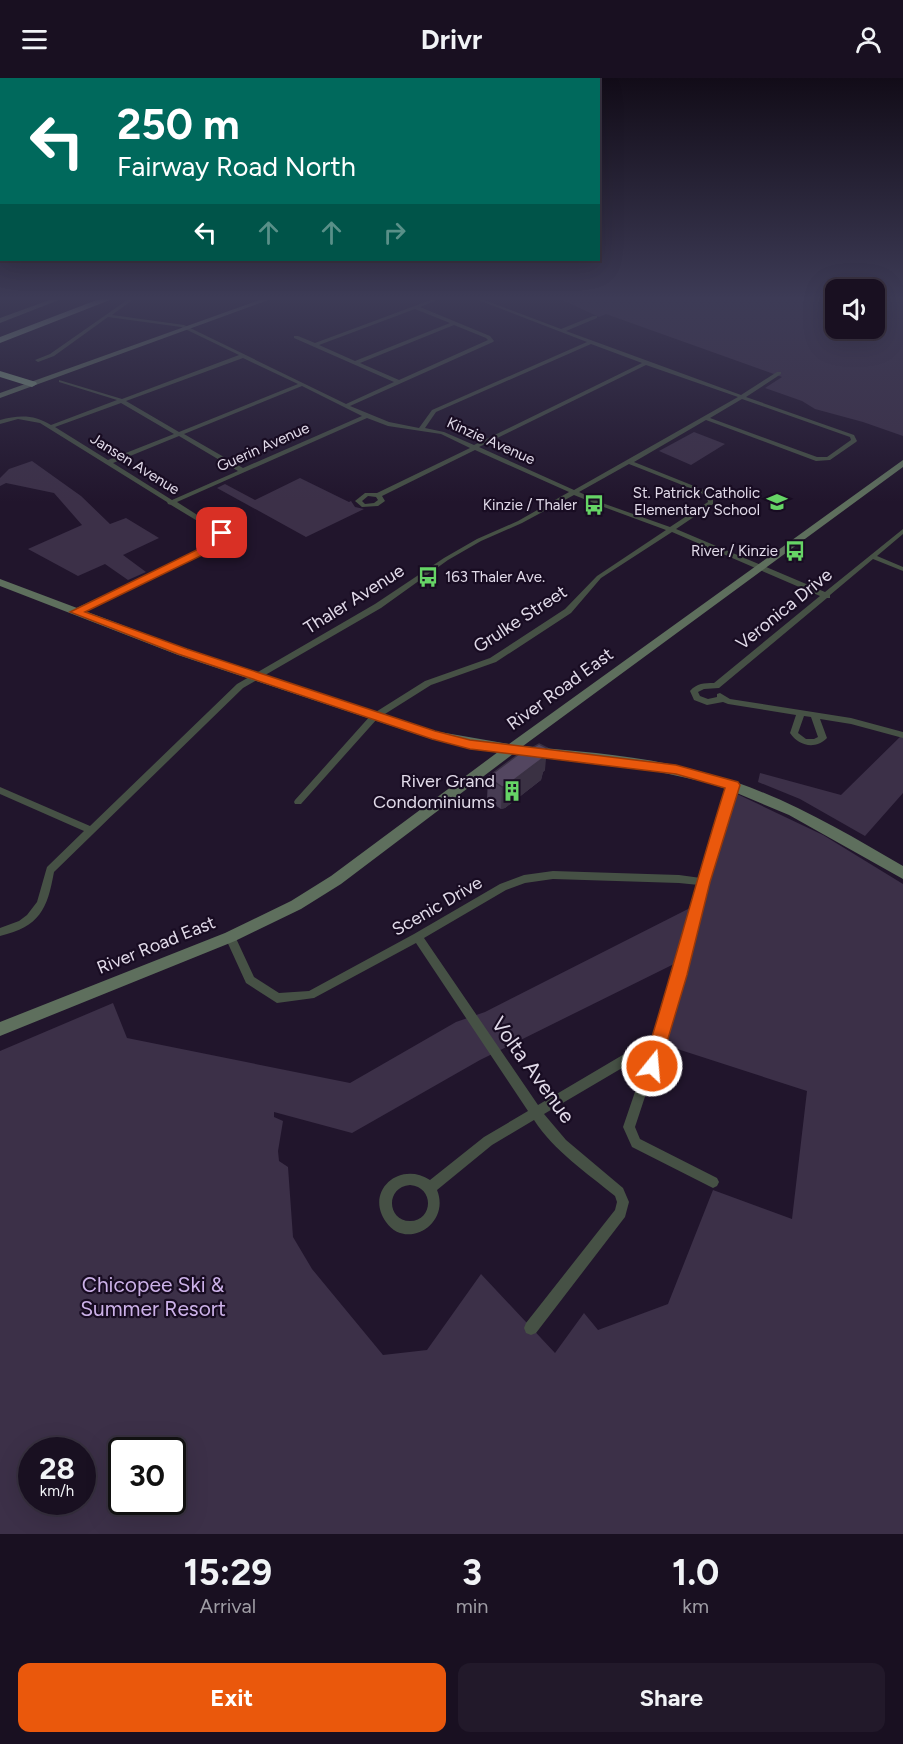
<!DOCTYPE html>
<style>
body{margin:0;font-family:Figtree,sans-serif;background:#22192a;color:#f1f3f6;height:100vh;display:flex;flex-direction:column;font-size:22px;white-space:nowrap}
*{box-sizing:border-box;margin:0}
p{font-size:20px;color:#9f9da5}
.icon{flex:none;width:33px;height:33px;fill:none;stroke:currentColor;stroke-width:2;stroke-linecap:round;stroke-linejoin:round}
.map{position:relative;height:1456px;overflow:hidden}
.drawer{display:flex;flex-direction:column;background:#191021;flex:1}
.drawer>*{flex:none}
.banner{position:absolute;left:0px;top:0px;width:600px;height:183px;box-shadow:0 6px 24px #0002,0 0 0 2px #37303f;background:#00695c;color:#fff;overflow:hidden}
.buttons{position:absolute;left:825px;top:201px;display:grid;gap:12px}
.buttons a{display:grid;place-items:center;width:60px;height:60px;border-radius:12px;background:#191021;box-shadow:0 6px 24px #0002,0 0 0 2px #37303f;font-size:30px}
.speed{position:absolute;left:18px;top:1359px;display:flex;gap:12px;font-size:30px;font-weight:700;text-align:center}
.speed>*{display:grid;place-content:center;width:78px;height:78px;border-radius:50%;background:#191021;box-shadow:0 6px 24px #0002,0 0 0 2px #37303f;line-height:1}
.speed small{font-size:15px;font-weight:400}
.speed .limit{border:3px solid #111;border-radius:9px;background:#fff;color:#111}
.pin{position:absolute;display:grid;place-items:center;width:51px;height:51px;color:#fff;margin:-26px;border-radius:12px;box-shadow:0 3px 9px #0006}
.me{position:absolute;width:66px;margin:-33px;rotate:17deg;stroke-linejoin:round;filter:drop-shadow(0 0 4px #0008)}
.turn{display:flex;align-items:center;gap:21px;height:126px;padding:0 18px;font-size:27px}
.turn .icon{width:78px;height:78px;stroke-width:2.5}
.turn b{display:block;font-size:42px;line-height:51px}
.lanes{display:flex;align-items:center;height:57px;padding:0 18px;background:#0003;justify-content:center;gap:30px;direction:ltr}
.lanes .off{opacity:.35}
.eta{display:flex;justify-content:space-evenly;align-items:center;height:102px;text-align:center}
.eta b{font-size:36px;font-weight:700;line-height:42px}
.cta{display:flex;gap:12px;margin-top:auto;padding:12px 18px}
.cta a{flex:1;height:69px;border-radius:12px;background:#ea580c;color:#fff;font-size:24px;font-weight:700;line-height:69px;text-align:center}
.cta a+a{background:#22192a;color:#f1f3f6}
header{display:flex;justify-content:space-between;align-items:center;height:78px;padding:0 18px;background:#191021;font-size:27px;font-weight:700}
.map>svg:first-child{display:block}
.green{fill:#3c3048;fill-rule:evenodd}
.lines{fill:none;stroke-linecap:round;stroke-linejoin:round}
.street{fill:#465145;fill-rule:evenodd}
.secondary{fill:#5e6f5d;fill-rule:evenodd}
.highway{fill:#809c7f;fill-rule:evenodd}
.wall{fill:#473c53}
.shaded-wall{fill:#3a3143}
.building{fill:#534660;stroke:#3a3143;stroke-width:1.5}
.route{fill:#ea580c;stroke:#983908;stroke-width:1.5}
.labels{text-anchor:middle;stroke-width:4.5;stroke-linejoin:round;paint-order:stroke}
.far-street-label{font-size:15px;fill:#e1dae9;stroke:#180c22}
.far-poi-label{font-size:15px;fill:#e1dae9;stroke:#180c22;text-anchor:end}
.street-label{font-size:18px;fill:#e1dae9;stroke:#180c22}
.poi-label{font-size:18px;fill:#e1dae9;stroke:#180c22;text-anchor:end}
.near-street-label{font-size:21px;fill:#e1dae9;stroke:#180c22}
.near-park-label{font-size:21px;fill:#ccb1e8;stroke:#180c22}
</style>
<header><svg class="icon" aria-label="menu" viewBox="0 0 24 24"><path d="M4 6h16M4 12h16M4 18h16"/></svg>Drivr<svg class="icon" aria-label="person" viewBox="0 0 24 24"><circle cx="12" cy="8" r="4"/><path d="M4 21q1-7 8-7t8 7"/></svg></header>
<div class="map">
<svg width="903" height="1456" viewBox="0 0 903 1456">
<rect width="100%" height="100%" fill="#21152c"/>
<g class="green">
<path d="M 558,220 L 835,220 L 836,250 L 874,250 L 875,220 L 903,220 L 903,358 L 863,344 L 815,331 L 802,323 L 765,310 L 782,299 L 606,236 L 599,239 Z"/>
<path d="M 694,354 L 725,366 L 691,387 L 659,373 Z"/>
<path d="M 32,383 L 81,418 L 110,446 L 126,440 L 159,460 L 123,477 L 146,494 L 128,502 L 105,486 L 78,498 L 28,471 L 82,447 L 54,415 L 6,405 L 0,408 L 0,400 L 9,391 Z"/>
<path d="M 300,400 L 349,424 L 351,423 L 355,429 L 364,431 L 306,459 L 217,410 L 225,406 L 255,422 Z"/>
<path d="M 903,656 L 903,715 L 865,758 L 800,721 L 758,704 L 760,695 L 841,717 Z"/>
<path d="M 737,716 L 823,757 L 903,806 L 903,1456 L 0,1456 L 0,973 L 113,925 L 127,960 L 350,1005 L 456,944 L 485,934 L 690,830 L 674,886 L 480,982 L 352,1055 L 274,1034 L 274,1039 L 283,1043 L 278,1073 L 279,1083 L 288,1089 L 293,1159 L 312,1191 L 383,1277 L 427,1272 L 481,1196 L 555,1275 L 584,1235 L 598,1252 L 668,1226 L 713,1112 L 792,1141 L 807,1013 L 665,967 L 710,801 ZM 32,1372 L 82,1372 L 82,1424 L 32,1424 ZM 122,1372 L 172,1372 L 172,1424 L 122,1424 Z"/>
</g>
<g class="lines">
<g class="street">
<path d="M 130,220 L 135,220 L 112,237 L 184,247 L 346,326 L 394,304 L 294,260 L 294,258 L 298,258 L 315,265 L 436,220 L 442,220 L 420,229 L 490,258 L 494,263 L 493,264 L 350,328 L 389,344 L 419,350 L 432,332 L 587,264 L 473,220 L 479,220 L 561,251 L 593,238 L 597,238 L 597,240 L 566,253 L 741,317 L 777,294 L 781,294 L 781,296 L 746,319 L 854,357 L 857,363 L 856,364 L 830,382 L 816,383 L 706,342 L 634,384 L 704,412 L 713,419 L 713,426 L 676,451 L 825,514 L 903,451 L 903,456 L 877,478 L 903,489 L 903,493 L 873,481 L 830,517 L 830,520 L 827,520 L 719,610 L 704,611 L 698,614 L 700,618 L 708,621 L 717,619 L 717,616 L 720,615 L 730,621 L 851,640 L 903,654 L 903,660 L 851,646 L 820,641 L 827,660 C 815,672 799,668 790,655 L 796,637 L 728,626 L 723,624 L 707,627 L 694,622 L 690,613 C 697,605 704,605 714,605 L 820,518 L 672,454 L 601,500 L 571,535 L 496,584 L 431,607 L 377,641 L 301,726 L 295,726 L 294,724 L 295,722 L 371,637 L 425,603 L 490,580 L 565,531 L 597,498 L 666,452 L 601,428 L 574,417 L 522,445 L 481,463 L 448,482 L 381,530 L 243,610 L 54,794 C 47,832 40,848 0,858 L 0,850 L 19,843 L 27,837 L 37,824 L 47,789 L 84,753 L 0,716 L 0,709 L 90,748 L 237,606 L 375,526 L 444,480 L 477,461 L 518,443 L 569,414 L 475,372 L 382,418 L 385,423 L 378,428 L 362,429 L 355,423 L 365,415 L 377,415 L 470,370 L 441,356 L 388,348 L 367,340 L 177,424 L 224,454 L 227,459 L 219,467 L 78,536 L 72,536 L 72,532 L 215,465 L 221,459 L 219,456 L 171,427 L 168,426 L 167,424 L 40,345 L 18,341 L 0,346 L 0,342 C 18,337 34,336 51,347 L 117,322 L 59,304 L 59,302 L 122,321 L 239,277 L 181,249 L 108,239 L 54,278 L 38,284 L 35,282 L 50,276 ZM 415,231 L 450,245 L 355,283 L 319,267 ZM 454,247 L 486,260 L 488,262 L 399,302 L 360,285 ZM 591,266 L 642,285 L 474,367 L 444,354 L 425,350 L 436,334 ZM 243,280 L 298,306 L 179,354 L 126,323 ZM 646,287 L 738,319 L 574,412 L 479,369 ZM 302,308 L 362,338 L 243,390 L 184,356 ZM 742,321 L 850,359 L 851,362 L 827,379 L 817,379 L 710,340 ZM 121,325 L 174,356 L 108,382 L 55,349 ZM 179,358 L 238,393 L 172,422 L 113,385 ZM 629,386 L 700,414 L 707,420 L 708,424 L 670,449 L 605,426 L 579,414 ZM 368,418 L 376,419 L 378,422 L 374,425 L 365,426 L 362,423 ZM 804,638 L 811,639 L 818,659 L 814,661 L 806,661 L 798,655 Z"/>
<path d="M 733,704 L 737,707 L 663,964 L 635,1049 L 640,1061 L 717,1100 L 719,1104 L 717,1108 L 713,1110 L 709,1108 L 632,1069 L 623,1049 L 652,964 L 699,807 L 679,805 L 553,801 L 525,805 L 506,812 L 424,860 L 538,1027 L 626,975 L 630,974 L 634,975 L 636,979 L 634,983 L 544,1036 L 566,1062 L 623,1110 L 629,1124 L 625,1139 L 536,1255 L 531,1257 L 526,1255 L 524,1250 L 526,1245 L 615,1132 L 617,1124 L 615,1118 C 587,1095 554,1073 534,1042 L 492,1067 L 437,1112 C 451,1146 406,1173 386,1144 C 364,1113 400,1082 430,1102 L 484,1059 L 528,1033 L 416,865 L 314,920 L 277,925 L 246,905 L 225,859 L 226,856 L 230,855 L 234,856 L 254,899 L 279,915 L 309,913 L 414,856 L 500,806 L 524,797 L 553,793 L 679,797 L 701,800 L 729,707 ZM 410,1107 C 435,1109 433,1143 410,1143 C 387,1143 385,1109 410,1107 Z"/>
</g>
<g class="secondary">
<path d="M 55,220 L 64,220 L 0,245 L 0,240 Z"/>
<path d="M 265,220 L 274,220 L 0,320 L 0,315 Z"/>
<path d="M 903,382 L 903,389 L 523,668 C 585,674 649,678 709,696 C 779,715 841,752 903,788 L 903,801 L 789,737 L 732,713 L 705,704 L 646,691 L 513,676 L 341,806 L 301,831 L 235,863 L 0,958 L 0,944 L 225,855 L 291,823 L 331,798 L 498,674 L 428,660 L 178,577 L 0,508 L 0,501 L 186,571 L 434,653 L 509,666 Z"/>
</g>
<g class="highway">
<path d="M 102,220 L 115,220 L 0,265 L 0,259 Z"/>
<path d="M 0,293 L 36,304 L 37,306 L 32,309 L 0,299 Z"/>
</g>
</g>
<path class="wall" d="M 530,671 L 545,692 L 543,694 L 541,702 L 505,730 L 501,731 L 487,722 L 488,699 Z"/>
<path class="shaded-wall" d="M 547,670 L 545,692 L 543,694 L 541,702 L 505,730 L 501,731 L 502,709 Z"/>
<path class="building" d="M 539,666 L 547,670 L 541,675 L 544,677 L 542,679 L 543,680 L 506,708 L 502,709 L 488,699 L 527,670 L 530,671 Z"/>
<linearGradient id="sky" x2="0" y2="1"><stop stop-color="#120c18"/><stop offset="0.52" stop-color="#3d3b56"/><stop offset="1" stop-color="#3d3b56" stop-opacity="0"/></linearGradient>
<rect width="903" height="424" fill="url(#sky)"/>
<path class="route" d="M 222,452 L 225,453 L 229,459 L 221,468 L 85,534 L 187,571 L 435,653 L 470,662 L 676,687 L 738,704 L 740,707 L 710,804 L 687,897 L 658,994 L 652,996 L 646,994 L 643,988 C 672,896 696,802 725,710 L 676,696 L 470,671 L 432,661 L 178,576 L 70,534 L 213,464 L 218,459 L 218,453 Z"/>
<defs>
<g id="school-bare" transform="scale(1.62)"><path d="M0-5L7-2L0 1L-7-2ZM-4 1L0 2.5L4 1V4Q0 6-4 4Z" fill="#66d466" stroke="#180c22" stroke-width="2.5" paint-order="stroke"/></g>
<g id="bus-bare" transform="scale(1.62)"><path d="M-5-6H5V4H4V6H2V4H-2V6H-4V4H-5ZM-3.5-4V0h7V-4ZM-3.5 1.2v1.5H-2V1.2ZM2 1.2v1.5H3.5V1.2Z" fill="#66d466" stroke="#180c22" stroke-width="2.5" paint-order="stroke"/></g>
<g id="building-bare" transform="scale(1.62)"><path d="M-4-6H4V6H1V3H-1V6H-4ZM-2.5-4.3h1.7v1.8h-1.7ZM.8-4.3h1.7v1.8H.8ZM-2.5-1h1.7V.8h-1.7ZM.8-1h1.7V.8H.8Z" fill="#66d466" stroke="#180c22" stroke-width="2.5" paint-order="stroke"/></g>
</defs>
<g fill-rule="evenodd">
<use href="#school-bare" x="777" y="424"/>
<use href="#bus-bare" x="594" y="427"/>
<use href="#bus-bare" x="795" y="473"/>
<use href="#bus-bare" x="428" y="499"/>
<use href="#building-bare" x="512" y="713"/>
</g>
<g class="labels">
<g class="far-street-label">
<text transform="translate(491 363) rotate(24)" y="5">Kinzie Avenue</text>
<text transform="translate(263 369) rotate(-24)" y="5">Guerin Avenue</text>
<text transform="translate(135 386) rotate(32)" y="5">Jansen Avenue</text>
</g>
<g class="far-poi-label">
<text x="760" y="420">St. Patrick Catholic<tspan x="760" dy="17">Elementary School</tspan></text>
<text x="577" y="432">Kinzie / Thaler</text>
<text x="778" y="478">River / Kinzie</text>
<text x="445" y="504" text-anchor="start">163 Thaler Ave.</text>
</g>
<g class="street-label">
<text transform="translate(354 521) rotate(-32)" y="6">Thaler Avenue</text>
<text transform="translate(784 531) rotate(-39)" y="6">Veronica Drive</text>
<text transform="translate(520 541) rotate(-33)" y="6">Grulke Street</text>
<text transform="translate(560 611) rotate(-36)" y="6">River Road East</text>
<text transform="translate(437 828) rotate(-30)" y="6">Scenic Drive</text>
<text transform="translate(156 867) rotate(-22)" y="6">River Road East</text>
</g>
<g class="poi-label">
<text x="495" y="709">River Grand<tspan x="495" dy="21">Condominiums</tspan></text>
</g>
<g class="near-street-label">
<text transform="translate(533 992) rotate(54)" y="7">Volta Avenue</text>
</g>
<g class="near-park-label">
<text x="153" y="1214">Chicopee Ski &amp;<tspan x="153" dy="24">Summer Resort</tspan></text>
</g>
</g>
</svg>
<div class="buttons">
<a><svg class="icon" aria-label="sound" viewBox="0 0 24 24"><path d="M4 9h4l5-4v14l-5-4H4zM17 9q2 3 0 6"/></svg></a>
</div>
<div class="speed"><div>28<small>km/h</small></div><div class="limit">30</div></div>
<div class="pin" style="left:222px;top:455px;background:#d93025"><svg class="icon" aria-label="arrive" viewBox="0 0 24 24"><path d="M6 21V4h12l-3 4 3 4H6"/></svg></div>
<svg class="me" style="left:652px;top:988px" viewBox="-20 -20 40 40"><circle r="17" fill="#ea580c" stroke="#fff" stroke-width="3"/><path d="M0-11L8 9 0 5-8 9z" fill="#fff"/></svg>
<div class="banner">
<div class="turn"><svg class="icon" aria-label="left" viewBox="0 0 24 24"><path d="M17 20v-9H6M10 6l-5 5 5 5"/></svg><div><b>250 m</b>Fairway Road North</div></div>
<div class="lanes"><svg class="icon" aria-label="left" viewBox="0 0 24 24"><path d="M17 20v-9H6M10 6l-5 5 5 5"/></svg><svg class="icon off" aria-label="ahead" viewBox="0 0 24 24"><path d="M12 20V5M6 11l6-6 6 6"/></svg><svg class="icon off" aria-label="ahead" viewBox="0 0 24 24"><path d="M12 20V5M6 11l6-6 6 6"/></svg><svg class="icon off" aria-label="right" viewBox="0 0 24 24"><path d="M7 20v-9h11M14 6l5 5-5 5"/></svg></div>
</div>
</div>
<section class="drawer">
<div class="eta">
<div><b>15:29</b><p>Arrival</p></div>
<div><b>3</b><p>min</p></div>
<div><b>1.0</b><p>km</p></div>
</div>
<div class="cta"><a>Exit</a><a>Share</a></div>
</section>
